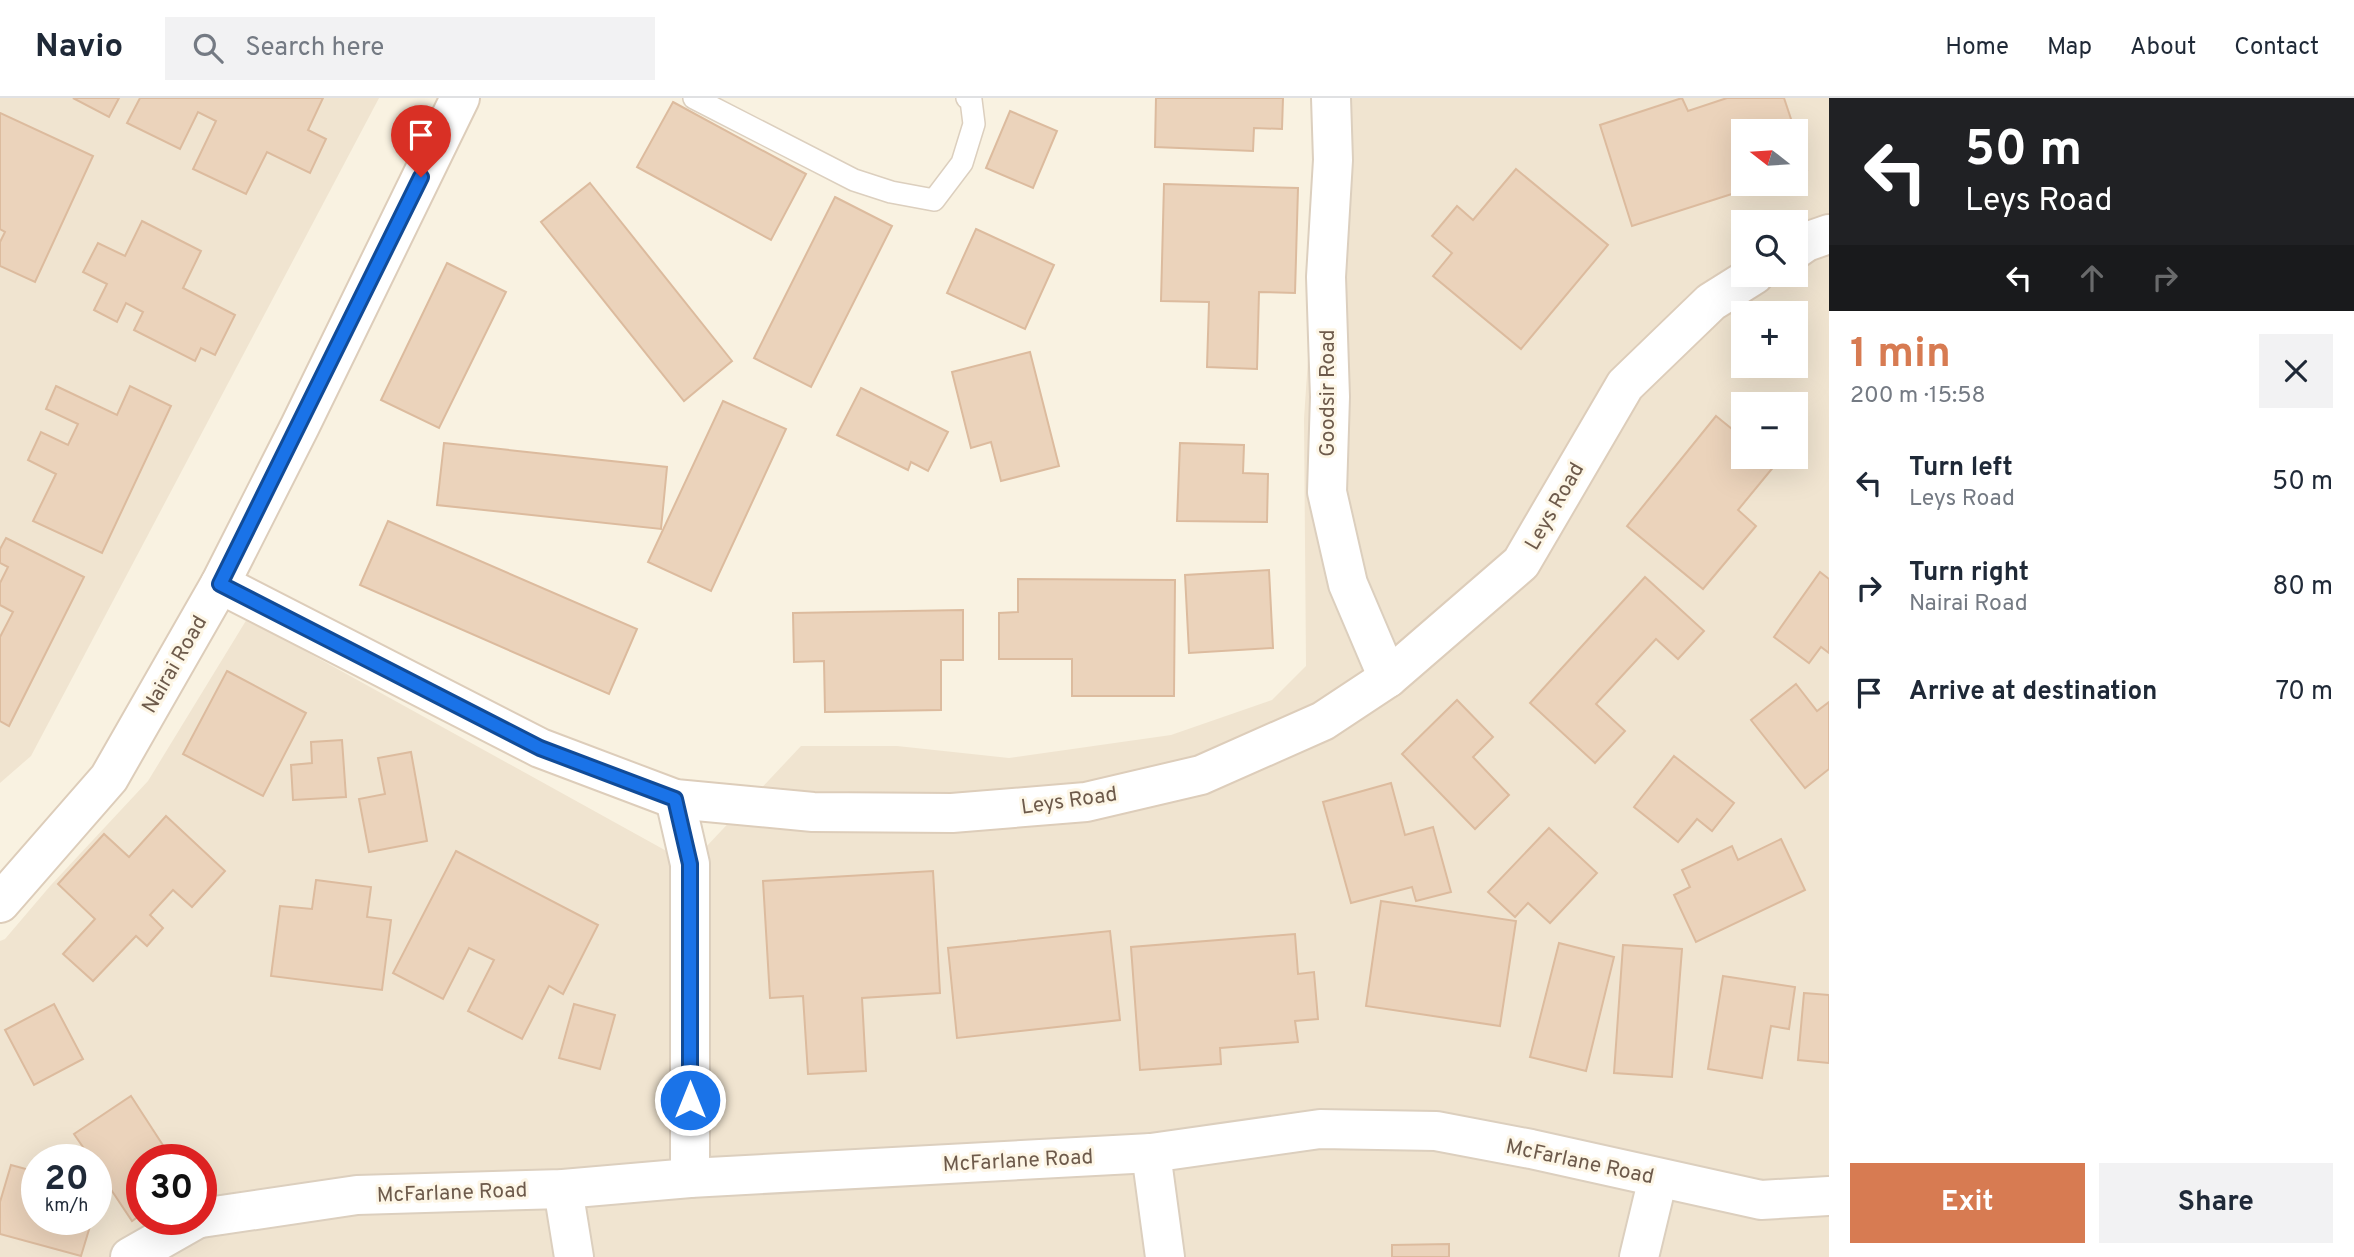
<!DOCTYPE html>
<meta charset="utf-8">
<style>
body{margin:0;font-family:Overpass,sans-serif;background:#f2f2f3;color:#1f2937;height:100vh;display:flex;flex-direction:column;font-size:26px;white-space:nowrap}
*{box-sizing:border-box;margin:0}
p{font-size:23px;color:#747a83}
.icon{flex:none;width:38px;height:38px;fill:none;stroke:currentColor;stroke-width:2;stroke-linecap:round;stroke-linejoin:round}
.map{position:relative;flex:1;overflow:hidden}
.details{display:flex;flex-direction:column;background:#fff;width:525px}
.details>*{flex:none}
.guide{background:#202124;color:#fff;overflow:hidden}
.needle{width:46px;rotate:287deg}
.buttons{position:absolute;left:1731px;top:21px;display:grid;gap:14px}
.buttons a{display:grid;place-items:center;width:77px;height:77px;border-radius:0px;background:#fff;box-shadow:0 7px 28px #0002;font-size:35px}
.speed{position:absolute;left:21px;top:1046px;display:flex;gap:14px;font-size:35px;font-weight:700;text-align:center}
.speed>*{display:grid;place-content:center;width:91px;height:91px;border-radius:50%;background:#fff;box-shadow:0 7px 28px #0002;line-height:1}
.speed small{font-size:18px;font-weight:400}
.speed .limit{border:10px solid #d22;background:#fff;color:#111}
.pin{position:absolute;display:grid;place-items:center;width:60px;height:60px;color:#fff;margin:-72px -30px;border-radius:50% 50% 50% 0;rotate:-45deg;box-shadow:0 0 7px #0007}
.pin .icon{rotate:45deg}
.me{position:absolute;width:77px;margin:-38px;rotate:0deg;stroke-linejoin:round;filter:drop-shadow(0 0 5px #0008)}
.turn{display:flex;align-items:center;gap:24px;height:147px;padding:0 21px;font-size:32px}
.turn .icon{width:91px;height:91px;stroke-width:2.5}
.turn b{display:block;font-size:49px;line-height:60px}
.lanes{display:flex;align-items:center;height:66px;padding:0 21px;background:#0003;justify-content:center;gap:35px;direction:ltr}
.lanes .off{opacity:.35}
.round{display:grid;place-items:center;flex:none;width:74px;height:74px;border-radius:0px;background:#f2f2f3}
.overview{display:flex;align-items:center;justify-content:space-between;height:119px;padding:0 21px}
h1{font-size:42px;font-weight:700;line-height:52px;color:#d77b52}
.button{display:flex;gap:14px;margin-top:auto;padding:14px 21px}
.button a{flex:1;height:80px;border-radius:0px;background:#d77b52;color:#fff;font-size:28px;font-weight:700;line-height:80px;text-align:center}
.button a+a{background:#f2f2f3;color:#1f2937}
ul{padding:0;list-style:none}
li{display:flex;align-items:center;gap:21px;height:105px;padding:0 21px}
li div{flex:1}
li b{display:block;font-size:26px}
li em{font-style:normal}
header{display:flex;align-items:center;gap:42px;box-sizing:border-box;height:98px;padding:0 35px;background:#fff;border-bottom:2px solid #e0e1e3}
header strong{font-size:33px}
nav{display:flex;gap:38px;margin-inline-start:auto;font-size:24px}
.search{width:490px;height:63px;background:#f2f2f3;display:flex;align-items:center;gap:18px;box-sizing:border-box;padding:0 24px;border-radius:0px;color:#747a83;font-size:26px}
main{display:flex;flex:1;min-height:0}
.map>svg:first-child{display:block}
.residential{fill:#f0e4d0;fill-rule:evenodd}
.building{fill:#ebd3bb;stroke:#dcbb9e;stroke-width:2}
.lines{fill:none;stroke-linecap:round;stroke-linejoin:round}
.lane-casing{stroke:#dccfbe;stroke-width:24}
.street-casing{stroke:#dccfbe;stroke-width:42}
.secondary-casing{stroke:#ddcdba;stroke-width:42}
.lane{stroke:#fff;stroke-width:21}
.street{stroke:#fff;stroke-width:38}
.secondary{stroke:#fff;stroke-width:38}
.route-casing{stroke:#114b97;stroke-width:18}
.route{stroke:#1a73e8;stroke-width:12}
.labels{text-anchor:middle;stroke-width:6;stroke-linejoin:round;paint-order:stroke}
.street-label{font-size:21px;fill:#6d5a4b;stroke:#fdf6e6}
</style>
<header>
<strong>Navio</strong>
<div class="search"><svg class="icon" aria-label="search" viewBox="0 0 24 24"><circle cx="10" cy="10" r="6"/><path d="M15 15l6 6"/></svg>Search here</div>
<nav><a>Home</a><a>Map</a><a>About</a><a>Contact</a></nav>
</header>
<main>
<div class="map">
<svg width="1829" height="1159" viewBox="0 0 1829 1159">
<rect width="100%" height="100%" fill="#f9f2e1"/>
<g class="residential">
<path d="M 0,0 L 379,0 L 31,658 L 0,685 Z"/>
<path d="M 1321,0 L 1829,0 L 1829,1159 L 0,1159 L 0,843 L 5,841 L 51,787 L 148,683 L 247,521 L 690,766 L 801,648 L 897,648 L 1009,660 L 1171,637 L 1272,602 L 1306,568 L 1304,321 L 1324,22 ZM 1743,33 L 1796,33 L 1796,86 L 1743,86 ZM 1743,124 L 1796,124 L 1796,177 L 1743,177 ZM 1743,215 L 1796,215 L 1796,268 L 1743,268 ZM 1743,306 L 1796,306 L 1796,359 L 1743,359 ZM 37,1062 L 96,1062 L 96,1122 L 37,1122 ZM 142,1062 L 201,1062 L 201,1122 L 142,1122 Z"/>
</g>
<g class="building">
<path d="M 73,0 L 119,0 L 109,19 Z"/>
<path d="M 140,0 L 323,0 L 308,32 L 326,41 L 310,75 L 267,54 L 246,96 L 193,71 L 216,23 L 198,14 L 180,51 L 127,25 Z"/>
<path d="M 1156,0 L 1283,0 L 1282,31 L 1254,30 L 1253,53 L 1155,49 Z"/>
<path d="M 1682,0 L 1688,13 L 1727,0 L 1784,0 L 1795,33 L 1743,33 L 1743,86 L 1763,86 L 1632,128 L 1600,27 Z"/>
<path d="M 673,4 L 806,76 L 771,142 L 637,69 Z"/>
<path d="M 1010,13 L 1057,33 L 1033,90 L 986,70 Z"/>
<path d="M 0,15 L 93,58 L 35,184 L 0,168 L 0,144 L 5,134 L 0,131 Z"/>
<path d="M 1796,36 L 1807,72 L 1796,75 Z"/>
<path d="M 1516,71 L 1608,147 L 1521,251 L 1433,178 L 1452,155 L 1432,138 L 1457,108 L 1473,122 Z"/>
<path d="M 590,85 L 732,263 L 684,303 L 541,124 Z"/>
<path d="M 1164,86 L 1298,90 L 1295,195 L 1259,194 L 1257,271 L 1207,269 L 1209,204 L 1161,203 Z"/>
<path d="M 835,99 L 892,128 L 811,289 L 754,260 Z"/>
<path d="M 142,123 L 201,153 L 183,190 L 235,217 L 215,257 L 201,250 L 195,263 L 134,232 L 143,214 L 126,205 L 117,224 L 94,212 L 107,186 L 83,174 L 98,145 L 125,158 Z"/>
<path d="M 976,131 L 1054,167 L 1025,231 L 947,195 Z"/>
<path d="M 447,165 L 506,194 L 439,330 L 381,302 Z"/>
<path d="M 1030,254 L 1059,368 L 1001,383 L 991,344 L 971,350 L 952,274 Z"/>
<path d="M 56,288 L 117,317 L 130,288 L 171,308 L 102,455 L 33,423 L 56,376 L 28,362 L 41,334 L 68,347 L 78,326 L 46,311 Z"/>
<path d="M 861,290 L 948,334 L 928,373 L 911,364 L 908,372 L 837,337 Z"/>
<path d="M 723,303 L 786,331 L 711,493 L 648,464 Z"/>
<path d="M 1716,318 L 1743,340 L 1743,359 L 1766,359 L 1775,367 L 1738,412 L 1756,428 L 1703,491 L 1627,428 Z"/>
<path d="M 444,345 L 667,369 L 661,431 L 437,407 Z"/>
<path d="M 1180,345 L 1244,347 L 1243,375 L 1268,376 L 1267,424 L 1177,423 Z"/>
<path d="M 388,423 L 637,531 L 609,596 L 360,487 Z"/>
<path d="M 6,440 L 84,479 L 9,628 L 0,623 L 0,539 L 13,514 L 0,507 L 0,485 L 8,469 L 0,465 L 0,451 Z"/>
<path d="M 1269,472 L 1273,550 L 1189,555 L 1185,477 Z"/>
<path d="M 1820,474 L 1829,481 L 1829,555 L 1821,549 L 1809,565 L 1774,539 Z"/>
<path d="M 1645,479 L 1704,533 L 1678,561 L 1656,541 L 1596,606 L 1625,633 L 1595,665 L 1530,605 Z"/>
<path d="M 1018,481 L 1175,482 L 1174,598 L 1072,598 L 1072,561 L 999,561 L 999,515 L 1018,514 Z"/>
<path d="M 963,512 L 963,562 L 941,562 L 941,612 L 825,614 L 824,563 L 794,564 L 793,515 Z"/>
<path d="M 227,573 L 306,615 L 263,698 L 183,656 Z"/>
<path d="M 1796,586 L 1817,613 L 1829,604 L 1829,671 L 1805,690 L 1751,622 Z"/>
<path d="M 1457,602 L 1493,639 L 1473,659 L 1509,697 L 1475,731 L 1402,656 Z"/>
<path d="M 342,642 L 346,699 L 293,702 L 291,667 L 312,665 L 311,644 Z"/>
<path d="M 411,654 L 427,743 L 369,754 L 359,701 L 385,696 L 378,660 Z"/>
<path d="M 1674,658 L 1734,705 L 1712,733 L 1697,721 L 1678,744 L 1634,709 Z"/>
<path d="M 1391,685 L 1405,737 L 1433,729 L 1451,794 L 1416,803 L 1412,789 L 1351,805 L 1323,704 Z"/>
<path d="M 166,718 L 225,773 L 192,809 L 173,792 L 150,817 L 163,830 L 147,848 L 136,838 L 93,883 L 63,856 L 95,821 L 58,786 L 104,736 L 129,759 Z"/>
<path d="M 1549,730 L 1597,775 L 1550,825 L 1528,805 L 1515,819 L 1488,794 Z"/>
<path d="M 1781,741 L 1805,792 L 1696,844 L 1674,797 L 1690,789 L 1682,772 L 1732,748 L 1738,762 Z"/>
<path d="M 456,753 L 598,827 L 563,896 L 549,888 L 522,941 L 468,913 L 494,862 L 469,850 L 443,901 L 393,875 Z"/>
<path d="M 933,773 L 940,895 L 862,900 L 866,973 L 808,976 L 803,898 L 770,900 L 763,783 Z"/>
<path d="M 316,782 L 371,789 L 367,819 L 391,822 L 382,892 L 271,878 L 280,808 L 312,811 Z"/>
<path d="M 1381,803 L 1516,823 L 1500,928 L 1366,908 Z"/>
<path d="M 1110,833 L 1120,922 L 957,940 L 948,850 Z"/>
<path d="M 1295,836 L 1298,876 L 1314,874 L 1318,921 L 1295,923 L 1298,944 L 1220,950 L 1221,966 L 1140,972 L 1131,849 Z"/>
<path d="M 1559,845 L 1614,859 L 1586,973 L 1530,959 Z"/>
<path d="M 1623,847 L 1682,851 L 1672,979 L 1614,975 Z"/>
<path d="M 1723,878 L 1795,889 L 1789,931 L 1771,928 L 1762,980 L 1708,971 Z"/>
<path d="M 1804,895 L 1829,897 L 1829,965 L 1798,962 Z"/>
<path d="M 54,906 L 83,961 L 34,987 L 5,932 Z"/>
<path d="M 574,906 L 615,917 L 600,971 L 559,960 Z"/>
<path d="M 131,998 L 168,1055 L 159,1062 L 142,1062 L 142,1116 L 132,1123 L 96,1069 L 96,1062 L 92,1062 L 74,1036 Z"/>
<path d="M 11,1067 L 37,1074 L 37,1122 L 78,1122 L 91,1125 L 81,1158 L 0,1136 L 0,1104 Z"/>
<path d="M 1449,1146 L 1449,1159 L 1392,1159 L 1392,1147 Z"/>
</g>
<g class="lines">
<g class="lane-casing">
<path id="lane" d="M 694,0 L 854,82 L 891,94 L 934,102 L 962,65 L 974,26 L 971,2 L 967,0"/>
</g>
<g class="street-casing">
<g id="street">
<path d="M 1331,0 L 1333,62 L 1326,179 L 1330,299 L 1327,394 L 1348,486 L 1388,580"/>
<path d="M 675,701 L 690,766 L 690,1080"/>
<path d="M 1151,1055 L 1165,1159"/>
<path d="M 563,1091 L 574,1159"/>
<path d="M 201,1120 L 357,1097 L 563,1091 L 690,1080 L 1151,1055 L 1320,1031 L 1436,1033 L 1531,1051 L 1761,1102 L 1829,1098"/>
<path d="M 130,1159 L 195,1122"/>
<path d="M 1639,1159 L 1658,1080"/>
</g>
</g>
<g class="secondary-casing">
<g id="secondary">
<path d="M 1796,151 L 1806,144 L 1829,136"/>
<path d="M 220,486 L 540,650 L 675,701 L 813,714 L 952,715 L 1086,704 L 1201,677 L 1323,623 L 1388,580 L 1521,465 L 1625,287 L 1711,204 L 1754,177"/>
<path d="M 0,805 L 109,680 L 220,486 L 300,328 L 460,0"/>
</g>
</g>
<use href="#lane" class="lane"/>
<use href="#street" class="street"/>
<use href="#secondary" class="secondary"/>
</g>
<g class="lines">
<g class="route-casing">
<path id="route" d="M 421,79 L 220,486 L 540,650 L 675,701 L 690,766 L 690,1002"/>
</g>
<use href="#route" class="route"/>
</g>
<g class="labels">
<g class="street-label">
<text transform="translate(1327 295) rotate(-90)" y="7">Goodsir Road</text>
<text transform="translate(1554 408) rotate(-60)" y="7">Leys Road</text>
<text transform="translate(174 566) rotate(-60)" y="7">Nairai Road</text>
<text transform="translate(1069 702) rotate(-8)" y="7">Leys Road</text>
<text transform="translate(1018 1062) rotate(-3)" y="7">McFarlane Road</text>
<text transform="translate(1580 1063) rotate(12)" y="7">McFarlane Road</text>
<text transform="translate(452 1094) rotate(-2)" y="7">McFarlane Road</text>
</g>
</g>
</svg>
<div class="buttons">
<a><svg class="needle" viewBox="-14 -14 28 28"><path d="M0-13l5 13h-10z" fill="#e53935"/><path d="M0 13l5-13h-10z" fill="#747a83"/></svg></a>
<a><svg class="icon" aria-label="search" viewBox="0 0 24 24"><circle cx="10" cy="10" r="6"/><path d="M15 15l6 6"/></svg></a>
<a>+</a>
<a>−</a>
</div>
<div class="speed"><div>20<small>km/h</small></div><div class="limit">30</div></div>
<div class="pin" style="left:421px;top:79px;background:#d93025"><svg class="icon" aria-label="arrive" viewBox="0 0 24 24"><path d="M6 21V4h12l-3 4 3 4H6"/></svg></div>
<svg class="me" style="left:690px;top:1002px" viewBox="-20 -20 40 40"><circle r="17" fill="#1a73e8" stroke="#fff" stroke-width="3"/><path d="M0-11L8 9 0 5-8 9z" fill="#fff"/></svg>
</div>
<section class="details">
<div class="guide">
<div class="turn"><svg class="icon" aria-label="left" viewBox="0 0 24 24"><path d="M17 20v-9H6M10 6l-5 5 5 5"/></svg><div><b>50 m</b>Leys Road</div></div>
<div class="lanes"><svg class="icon" aria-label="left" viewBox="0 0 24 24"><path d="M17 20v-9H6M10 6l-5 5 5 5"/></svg><svg class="icon off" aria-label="ahead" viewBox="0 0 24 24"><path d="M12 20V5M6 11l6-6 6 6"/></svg><svg class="icon off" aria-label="right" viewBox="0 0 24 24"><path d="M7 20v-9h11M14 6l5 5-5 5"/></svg></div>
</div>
<div class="overview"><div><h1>1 min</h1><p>200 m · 15:58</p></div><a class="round"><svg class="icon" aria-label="close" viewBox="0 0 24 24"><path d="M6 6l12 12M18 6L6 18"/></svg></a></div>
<ul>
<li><svg class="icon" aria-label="left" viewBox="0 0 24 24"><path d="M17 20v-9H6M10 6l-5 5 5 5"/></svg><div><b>Turn left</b><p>Leys Road</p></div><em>50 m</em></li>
<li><svg class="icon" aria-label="right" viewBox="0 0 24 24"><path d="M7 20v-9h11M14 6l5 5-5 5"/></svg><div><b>Turn right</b><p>Nairai Road</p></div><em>80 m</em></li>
<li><svg class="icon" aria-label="arrive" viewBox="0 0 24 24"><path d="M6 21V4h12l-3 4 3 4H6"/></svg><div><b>Arrive at destination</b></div><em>70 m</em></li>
</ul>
<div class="button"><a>Exit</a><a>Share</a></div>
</section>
</main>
